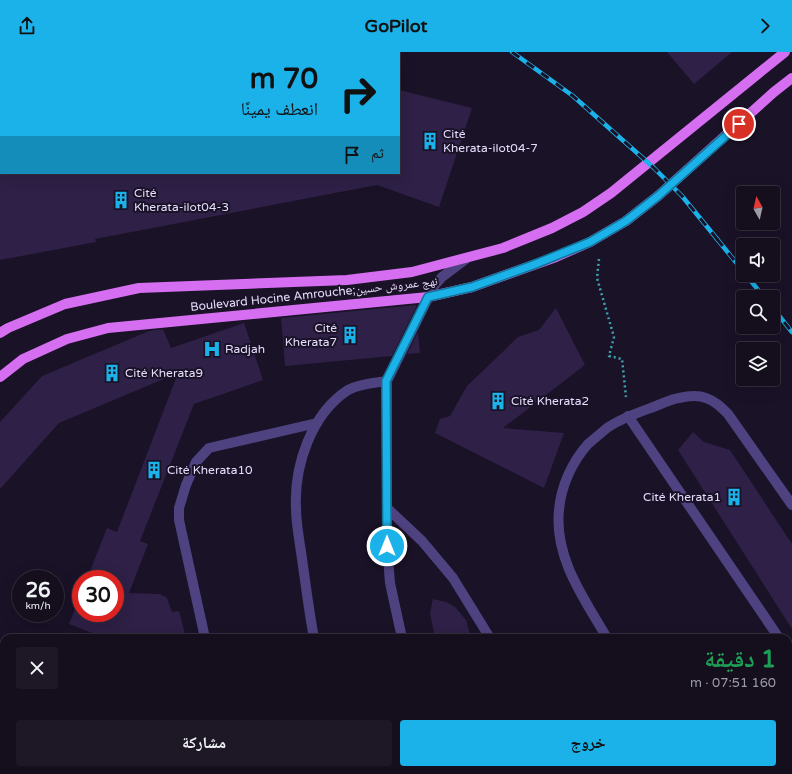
<!DOCTYPE html>
<html lang="ar">
<meta charset="utf-8">
<style>
body{margin:0;font-family:"Varela Round","Noto Naskh Arabic",sans-serif;background:#1d1726;color:#f1f3f6;direction:rtl;height:100vh;display:flex;flex-direction:column;font-size:15px;white-space:nowrap}
*{box-sizing:border-box;margin:0}
p{font-size:13px;color:#9d9ca4}
.icon{flex:none;width:22px;height:22px;fill:none;stroke:currentColor;stroke-width:2;stroke-linecap:round;stroke-linejoin:round}
.map{position:relative;flex:1;overflow:hidden;direction:ltr}
.sheet{position:absolute;left:0px;top:582px;width:792px;height:140px;display:flex;flex-direction:column;background:#140e1d;border-radius:12px 12px 0 0;box-shadow:0 4px 16px #0002,0 0 0 1px #332e3b;direction:rtl}
.sheet>*{flex:none}
.hud{position:absolute;left:0px;top:0px;width:400px;height:122px;box-shadow:0 4px 16px #0002,0 0 0 1px #332e3b;direction:rtl;background:#1bb1e9;color:#111;overflow:hidden}
.needle{width:26px;rotate:352deg}
.buttons{position:absolute;left:736px;top:134px;display:grid;gap:8px}
.buttons a{display:grid;place-items:center;width:44px;height:44px;border-radius:4px;background:#140e1d;box-shadow:0 4px 16px #0002,0 0 0 1px #332e3b;font-size:20px}
.speed{position:absolute;left:12px;top:518px;display:flex;gap:8px;font-size:20px;font-weight:700;text-align:center}
.speed>*{display:grid;place-content:center;width:52px;height:52px;border-radius:50%;background:#140e1d;box-shadow:0 4px 16px #0002,0 0 0 1px #332e3b;line-height:1}
.speed small{font-size:10px;font-weight:400}
.speed .limit{border:6px solid #d22;background:#fff;color:#111}
.pin{position:absolute;display:grid;place-items:center;width:34px;height:34px;color:#fff;margin:-17px;border:2px solid #fff;border-radius:50%;box-shadow:0 1px 4px #0007}
.me{position:absolute;width:44px;margin:-22px;rotate:0deg;stroke-linejoin:round;filter:drop-shadow(0 0 3px #0008)}
.turn{display:flex;align-items:center;gap:14px;height:84px;padding:0 16px;font-size:18px}
.turn .icon{width:52px;height:52px;stroke-width:2.5}
.turn b{display:block;font-size:28px;line-height:34px}
.then{display:flex;align-items:center;height:38px;padding:0 16px;background:#0003;gap:8px;font-size:15px}
.round{display:grid;place-items:center;flex:none;width:42px;height:42px;border-radius:4px;background:#1d1726}
.overview{display:flex;align-items:center;justify-content:space-between;height:68px;padding:0 16px}
h1{font-size:24px;font-weight:700;line-height:30px;color:#1e9e55}
.action{display:flex;gap:8px;margin-top:auto;padding:8px 16px}
.action a{flex:1;height:46px;border-radius:4px;background:#1bb1e9;color:#111;font-size:16px;font-weight:700;line-height:46px;text-align:center}
.action a+a{background:#1d1726;color:#f1f3f6}
header{display:flex;justify-content:space-between;align-items:center;height:52px;padding:0 16px;background:#1bb1e9;color:#111;font-size:18px;font-weight:700}
.map>svg:first-child{display:block}
.building{fill:#2e2046}
.lines{fill:none;stroke-linecap:round;stroke-linejoin:round}
.path{stroke:#3ca3af;stroke-width:2.5;stroke-dasharray:2 3;stroke-linecap:butt}
.minor{stroke:#4f4281;stroke-width:10}
.major{stroke:#d66ef1;stroke-width:10}
.rail-casing{stroke:#1bb1e9;stroke-width:4.5}
.rail{stroke:#1a1227;stroke-width:3;stroke-dasharray:9;stroke-linecap:butt}
.route-casing{stroke:#127397;stroke-width:10}
.route{stroke:#1bb1e9;stroke-width:7}
.labels{text-anchor:middle;stroke-width:4;stroke-linejoin:round;paint-order:stroke}
.poi-label{font-size:12px;fill:#e5dcfc;stroke:#1a1227;text-anchor:start}
.street-label{font-size:12px;fill:#e5dcfc;stroke:#1a1227}
</style>
<header><svg class="icon" aria-label="forward" viewBox="0 0 24 24"><path d="M9 5l7 7-7 7"/></svg>GoPilot<svg class="icon" aria-label="share" viewBox="0 0 24 24"><path d="M12 15V3M7 8l5-5 5 5M5 13v7h14v-7"/></svg></header>
<div class="map">
<svg width="792" height="722" viewBox="0 0 792 722">
<rect width="100%" height="100%" fill="#1a1227"/>
<g class="building">
<path d="M 667,0 L 732,0 L 694,32 Z"/>
<path d="M 399,38 L 472,56 L 439,155 L 377,133 L 95,187 L 96,190 L 0,208 L 0,121 L 399,121 Z"/>
<path d="M 416,253 L 416,256 L 392,304 L 285,314 L 281,266 Z"/>
<path d="M 556,256 L 585,313 L 503,376 L 564,381 L 544,436 L 435,381 L 440,367 L 450,364 L 467,334 L 518,285 L 539,278 Z"/>
<path d="M 244,271 L 263,328 L 194,352 L 140,489 L 148,492 L 129,541 L 160,542 L 167,546 L 172,560 L 179,559 L 186,586 L 105,586 L 69,572 L 81,541 L 81,561 L 115,561 L 115,527 L 87,527 L 107,476 L 117,480 L 178,321 L 59,371 L 0,437 L 0,370 L 42,324 L 149,279 L 163,277 L 171,296 Z"/>
<path d="M 418,280 L 420,301 L 407,302 Z"/>
<path d="M 693,380 L 704,390 L 730,398 L 792,492 L 792,577 L 678,398 Z"/>
<path d="M 433,547 L 446,550 L 455,555 L 466,568 L 471,586 L 435,586 L 430,561 Z"/>
</g>
<g class="lines">
<path class="path" d="M 599,207 L 597,226 L 614,285 L 609,304 L 622,307 L 626,345"/>
<g class="minor">
<path d="M 0,85 L 1,84"/>
<path d="M 628,364 L 779,586"/>
<path d="M 387,456 L 422,489 L 453,526 L 490,586"/>
<path d="M 205,586 L 179,468 L 179,456 L 186,433 L 196,410 L 209,396 L 317,371"/>
<path d="M 314,586 C 309,560 306,534 302,507 C 300,491 296,473 296,456 C 294,414 311,362 348,338 C 359,332 374,331 387,329"/>
<path d="M 402,586 L 390,531 L 387,494 L 387,329 L 434,234 L 442,225 L 466,207"/>
<path d="M 607,586 C 584,546 554,506 559,458 C 561,434 572,410 588,392 C 594,387 601,381 607,376 C 621,366 640,360 656,354 C 664,351 671,347 679,346 C 688,344 698,343 706,346 C 715,349 721,355 728,362 L 792,453"/>
<path d="M 788,599 L 792,604"/>
<path d="M 236,718 L 237,722"/>
<path d="M 341,718 L 342,722"/>
<path d="M 432,718 L 433,722"/>
<path d="M 570,718 L 573,722"/>
<path d="M 680,718 L 683,722"/>
</g>
<g class="major">
<path d="M 0,281 L 8,276 L 65,252 L 139,236 L 347,228 L 412,220 L 503,196 L 552,176 L 583,160 L 611,141 L 785,0"/>
<path d="M 0,325 L 23,307 L 67,287 L 108,276 L 428,245 L 472,235 L 556,205 L 590,190 L 626,169 L 658,144 L 774,40 L 792,26"/>
</g>
<g class="rail-casing">
<g id="rail">
<path d="M 512,0 L 573,44 L 654,116 L 682,144 L 717,187 L 716,186"/>
<path d="M 717,187 L 743,219"/>
<path d="M 746,223 L 764,245"/>
<path d="M 773,256 L 792,280"/>
</g>
</g>
<use href="#rail" class="rail"/>
</g>
<g class="lines">
<g class="route-casing">
<path id="route" d="M 387,494 L 386,329 L 428,245 L 472,235 L 533,213 L 590,190 L 626,169 L 658,144 L 739,72"/>
</g>
<use href="#route" class="route"/>
</g>
<defs>
<g id="building-bare" transform="scale(1.38)"><path d="M-4-6H4V6H1V3H-1V6H-4ZM-2.5-4.3h1.7v1.8h-1.7ZM.8-4.3h1.7v1.8H.8ZM-2.5-1h1.7V.8h-1.7ZM.8-1h1.7V.8H.8Z" fill="#1bb1e9" stroke="#1a1227" stroke-width="2.5" paint-order="stroke"/></g>
<g id="hospital-bare" transform="scale(1.38)"><path d="M-5-5h3v3.5h4V-5h3V5h-3V1.5h-4V5h-3Z" fill="#1bb1e9" stroke="#1a1227" stroke-width="2.5" paint-order="stroke"/></g>
</defs>
<g fill-rule="evenodd">
<use href="#building-bare" x="430" y="89"/>
<use href="#building-bare" x="121" y="148"/>
<use href="#building-bare" x="350" y="283"/>
<use href="#hospital-bare" x="212" y="297"/>
<use href="#building-bare" x="112" y="321"/>
<use href="#building-bare" x="498" y="349"/>
<use href="#building-bare" x="154" y="418"/>
<use href="#building-bare" x="734" y="445"/>
</g>
<g class="labels">
<g class="poi-label">
<text x="443" y="86">Cité<tspan x="443" dy="14">Kherata-ilot04-7</tspan></text>
<text x="134" y="145">Cité<tspan x="134" dy="14">Kherata-ilot04-3</tspan></text>
<text x="337" y="280" text-anchor="end">Cité<tspan x="337" dy="14">Kherata7</tspan></text>
<text x="225" y="301">Radjah</text>
<text x="125" y="325">Cité Kherata9</text>
<text x="511" y="353">Cité Kherata2</text>
<text x="167" y="422">Cité Kherata10</text>
<text x="721" y="449" text-anchor="end">Cité Kherata1</text>
</g>
<g class="street-label">
<text transform="translate(314 242) rotate(-6)" y="4">Boulevard Hocine Amrouche;نهج عمروش حسين</text>
</g>
</g>
</svg>
<div class="buttons">
<a><svg class="needle" viewBox="-14 -14 28 28"><path d="M0-13l5 13h-10z" fill="#e53935"/><path d="M0 13l5-13h-10z" fill="#9d9ca4"/></svg></a>
<a><svg class="icon" aria-label="sound" viewBox="0 0 24 24"><path d="M4 9h4l5-4v14l-5-4H4zM17 9q2 3 0 6"/></svg></a>
<a><svg class="icon" aria-label="search" viewBox="0 0 24 24"><circle cx="10" cy="10" r="6"/><path d="M15 15l6 6"/></svg></a>
<a><svg class="icon" aria-label="layers" viewBox="0 0 24 24"><path d="M12 4l9 5-9 5-9-5zM3 14l9 5 9-5"/></svg></a>
</div>
<div class="speed"><div>26<small>km/h</small></div><div class="limit">30</div></div>
<div class="pin" style="left:739px;top:72px;background:#d93025"><svg class="icon" aria-label="arrive" viewBox="0 0 24 24"><path d="M6 21V4h12l-3 4 3 4H6"/></svg></div>
<svg class="me" style="left:387px;top:494px" viewBox="-20 -20 40 40"><circle r="17" fill="#1bb1e9" stroke="#fff" stroke-width="3"/><path d="M0-11L8 9 0 5-8 9z" fill="#fff"/></svg>
<div class="hud">
<div class="turn"><svg class="icon" aria-label="right" viewBox="0 0 24 24"><path d="M7 20v-9h11M14 6l5 5-5 5"/></svg><div><b>70 m</b>انعطف يمينًا</div></div>
<div class="then">ثم<svg class="icon" aria-label="arrive" viewBox="0 0 24 24"><path d="M6 21V4h12l-3 4 3 4H6"/></svg></div>
</div>
<section class="sheet">
<div class="overview"><div><h1>1 دقيقة</h1><p>160 m · 07:51</p></div><a class="round"><svg class="icon" aria-label="close" viewBox="0 0 24 24"><path d="M6 6l12 12M18 6L6 18"/></svg></a></div>
<div class="action"><a>خروج</a><a>مشاركة</a></div>
</section>
</div>
